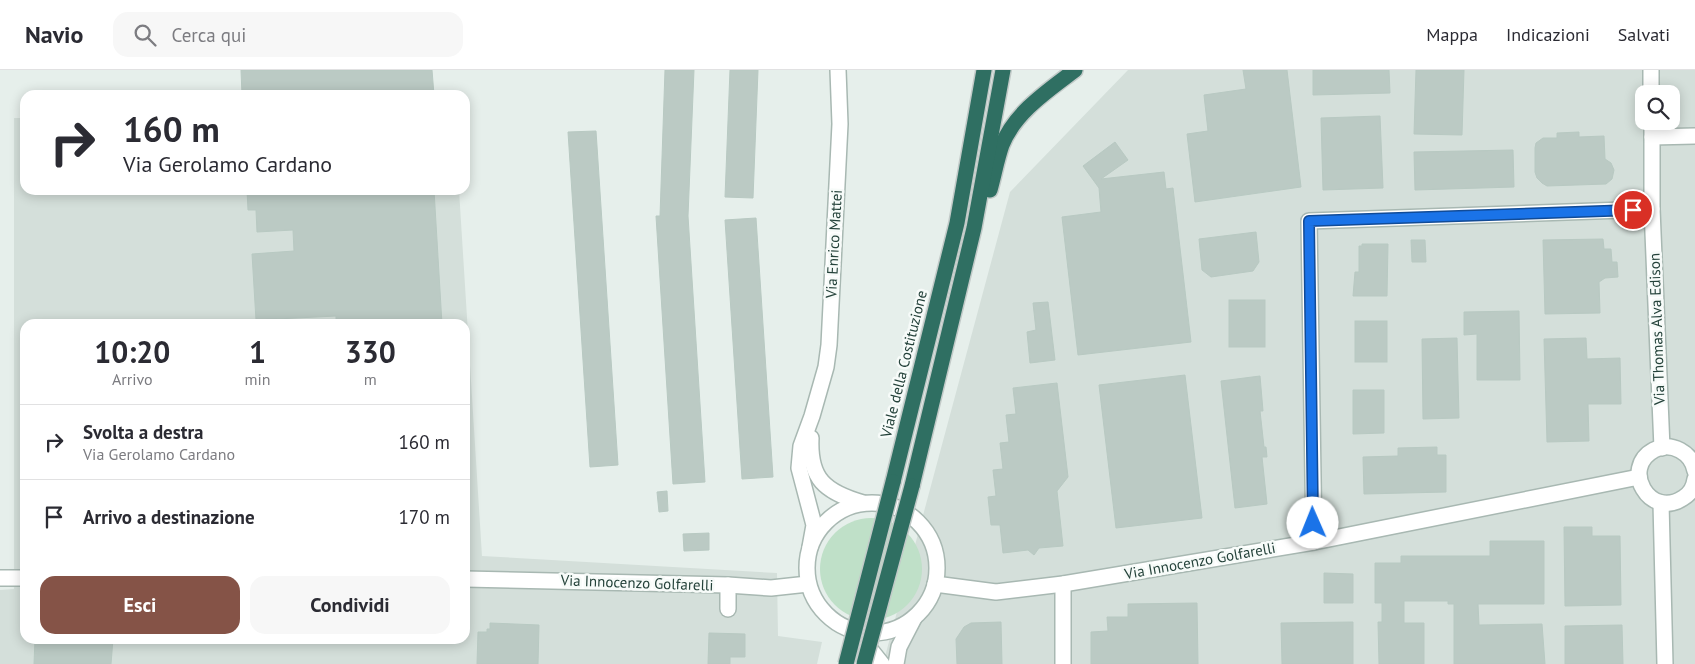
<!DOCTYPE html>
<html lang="it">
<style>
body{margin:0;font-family:"PT Sans",sans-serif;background:#f7f7f7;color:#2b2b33;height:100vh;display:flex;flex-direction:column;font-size:19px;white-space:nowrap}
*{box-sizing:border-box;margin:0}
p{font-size:16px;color:#7c7c81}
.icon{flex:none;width:28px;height:28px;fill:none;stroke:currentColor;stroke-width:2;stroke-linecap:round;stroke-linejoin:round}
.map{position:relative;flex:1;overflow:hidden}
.panel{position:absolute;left:20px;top:249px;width:450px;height:325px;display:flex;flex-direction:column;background:#fff;border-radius:15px;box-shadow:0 2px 12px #0003}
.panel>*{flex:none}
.hud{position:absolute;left:20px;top:20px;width:450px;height:105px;border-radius:15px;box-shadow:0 2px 12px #0003;background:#fff;color:#2b2b33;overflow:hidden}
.tools{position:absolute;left:1635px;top:15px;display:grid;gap:10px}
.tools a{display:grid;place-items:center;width:45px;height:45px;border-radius:10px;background:#fff;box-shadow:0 2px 12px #0003;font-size:25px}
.pin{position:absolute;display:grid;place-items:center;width:42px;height:42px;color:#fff;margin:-21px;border:2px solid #fff;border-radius:50%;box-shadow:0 1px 5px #0007}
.me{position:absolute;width:55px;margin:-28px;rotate:359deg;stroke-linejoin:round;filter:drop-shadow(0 0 4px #0008)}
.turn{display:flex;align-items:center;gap:18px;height:105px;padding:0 20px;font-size:22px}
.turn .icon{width:65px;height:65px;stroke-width:2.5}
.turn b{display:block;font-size:35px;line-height:42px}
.eta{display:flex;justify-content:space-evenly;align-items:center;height:85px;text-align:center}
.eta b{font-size:30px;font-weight:800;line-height:35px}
.action{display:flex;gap:10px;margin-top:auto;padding:10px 20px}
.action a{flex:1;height:58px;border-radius:15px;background:#855347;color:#fff;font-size:20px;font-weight:800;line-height:58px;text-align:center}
.action a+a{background:#f7f7f7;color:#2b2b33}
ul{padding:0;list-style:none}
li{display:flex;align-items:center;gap:15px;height:75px;padding:0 20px;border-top:1px solid #e1e1e2}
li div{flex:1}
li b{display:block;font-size:19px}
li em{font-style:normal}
header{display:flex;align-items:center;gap:30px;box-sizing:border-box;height:70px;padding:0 25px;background:#fff;border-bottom:1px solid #e1e1e2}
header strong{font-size:24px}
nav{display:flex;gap:28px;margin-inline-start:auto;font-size:18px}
.search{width:350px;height:45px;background:#f7f7f7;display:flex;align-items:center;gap:12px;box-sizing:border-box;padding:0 18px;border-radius:15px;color:#7c7c81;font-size:19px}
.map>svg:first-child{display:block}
.built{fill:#d4dfda;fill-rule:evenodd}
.green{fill:#bfe0c8}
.building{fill:#bbcac4;stroke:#b8c9c2}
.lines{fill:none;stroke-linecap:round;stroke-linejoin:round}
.minor-casing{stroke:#a8b8b2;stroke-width:18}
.highway-casing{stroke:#c2cac8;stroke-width:18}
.minor{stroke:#fff;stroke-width:15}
.highway{stroke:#2f6f62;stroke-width:15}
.highway-bridge-casing{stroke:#c2cac8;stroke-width:18;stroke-linecap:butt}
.highway-bridge{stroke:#2f6f62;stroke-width:15}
.route-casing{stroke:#114b97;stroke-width:12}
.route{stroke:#1a73e8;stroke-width:9}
.labels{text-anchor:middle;stroke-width:5;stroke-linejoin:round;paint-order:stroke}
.street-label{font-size:15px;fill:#24423a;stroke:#f7fbf9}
</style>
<header>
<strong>Navio</strong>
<div class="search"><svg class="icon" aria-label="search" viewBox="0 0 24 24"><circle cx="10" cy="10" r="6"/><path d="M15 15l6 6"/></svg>Cerca qui</div>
<nav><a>Mappa</a><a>Indicazioni</a><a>Salvati</a></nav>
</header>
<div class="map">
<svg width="1695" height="594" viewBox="0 0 1695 594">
<rect width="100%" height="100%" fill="#e6efeb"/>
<g class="built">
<path d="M 1128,0 L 1695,0 L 1695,594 L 883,594 L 1010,122 ZM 1644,24 L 1671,24 L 1671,51 L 1644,51 Z"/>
<path d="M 14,48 L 25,48 L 25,120 L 459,120 L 482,486 L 777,503 L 778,566 L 822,572 L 817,594 L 0,594 L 0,520 L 14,519 ZM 25,254 L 465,254 L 465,569 L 25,569 Z"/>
</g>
<circle class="green" cx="871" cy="499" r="51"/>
<g class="building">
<path d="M 241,0 L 432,0 L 434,25 L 242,25 Z"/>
<path d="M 665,0 L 694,0 L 688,146 L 705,412 L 673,414 L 656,146 L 660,146 Z"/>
<path d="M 730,0 L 758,0 L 753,128 L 725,127 Z"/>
<path d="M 1243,0 L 1287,0 L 1301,117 L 1195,132 L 1187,64 L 1208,61 L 1204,25 L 1246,19 Z"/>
<path d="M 1313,0 L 1389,0 L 1390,23 L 1313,25 Z"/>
<path d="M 1416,0 L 1464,0 L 1462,65 L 1414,64 Z"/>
<path d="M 1380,46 L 1383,118 L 1323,120 L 1321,48 Z"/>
<path d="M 596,61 L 618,395 L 590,397 L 568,62 Z"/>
<path d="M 1579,62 L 1579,67 L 1604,66 L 1605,89 L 1611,93 L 1614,100 L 1612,109 L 1606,114 L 1547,116 L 1542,113 L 1537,108 L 1535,102 L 1535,78 L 1536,73 L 1543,68 L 1557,68 L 1557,63 Z"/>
<path d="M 1115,72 L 1128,90 L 1101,109 L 1164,102 L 1166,119 L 1173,118 L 1191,272 L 1078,285 L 1062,147 L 1101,142 L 1099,118 L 1083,96 Z"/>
<path d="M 1513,80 L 1514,117 L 1415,120 L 1414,82 Z"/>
<path d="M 247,120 L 434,120 L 442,254 L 336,254 L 336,246 L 256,250 L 252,184 L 294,181 L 293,160 L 257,162 L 256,140 L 248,140 Z"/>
<path d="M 756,148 L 773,407 L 742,409 L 725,150 Z"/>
<path d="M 1256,162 L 1259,192 L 1253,201 L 1211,207 L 1202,200 L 1199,169 Z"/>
<path d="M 1603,169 L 1604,179 L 1611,179 L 1612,192 L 1617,192 L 1618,207 L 1605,208 L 1599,212 L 1600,243 L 1545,244 L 1543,170 Z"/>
<path d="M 1411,170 L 1425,170 L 1426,192 L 1412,192 Z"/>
<path d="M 1362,174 L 1388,174 L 1387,226 L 1353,226 L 1355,202 L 1359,202 L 1359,176 L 1362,176 Z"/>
<rect x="1229" y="230" width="36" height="47"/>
<path d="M 1048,232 L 1055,290 L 1030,293 L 1027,262 L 1036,260 L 1033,233 Z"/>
<path d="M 1519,241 L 1520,310 L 1477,310 L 1477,264 L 1464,265 L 1464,242 Z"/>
<rect x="1355" y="251" width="32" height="41"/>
<path d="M 1457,268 L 1459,348 L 1423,349 L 1422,269 Z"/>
<path d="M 1586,268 L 1587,289 L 1620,288 L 1621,334 L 1588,334 L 1589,371 L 1547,372 L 1544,269 Z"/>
<path d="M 1185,305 L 1202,448 L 1116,458 L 1099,315 Z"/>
<path d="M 1260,306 L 1263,341 L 1260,341 L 1264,377 L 1266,377 L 1267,387 L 1262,387 L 1267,434 L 1235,438 L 1221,311 Z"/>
<path d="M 1057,313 L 1068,407 L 1057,421 L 1063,476 L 1039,478 L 1034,485 L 1028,480 L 1003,483 L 1000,455 L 991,455 L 988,427 L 996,426 L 993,400 L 1003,399 L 1000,373 L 1009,372 L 1006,345 L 1016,344 L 1013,318 Z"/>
<path d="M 1353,320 L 1384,320 L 1384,363 L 1353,364 Z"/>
<path d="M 1437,377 L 1437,385 L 1446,385 L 1446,422 L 1364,424 L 1363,387 L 1398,386 L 1398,378 Z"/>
<path d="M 667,421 L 668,441 L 659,442 L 657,422 Z"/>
<path d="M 1564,457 L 1592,457 L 1592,466 L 1620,466 L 1621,535 L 1565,536 Z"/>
<path d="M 709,463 L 709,480 L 684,481 L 683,464 Z"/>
<path d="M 1490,471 L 1544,471 L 1544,534 L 1478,534 L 1479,555 L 1542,554 L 1545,594 L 1454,594 L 1454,534 L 1448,534 L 1448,531 L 1404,531 L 1404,553 L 1424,553 L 1424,594 L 1379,594 L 1378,552 L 1382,552 L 1382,533 L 1375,533 L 1375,493 L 1401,493 L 1401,486 L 1490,486 Z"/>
<path d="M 1324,503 L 1353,504 L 1353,533 L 1324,533 Z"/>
<path d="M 1197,533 L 1198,594 L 1091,594 L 1091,562 L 1108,561 L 1107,547 L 1128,547 L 1128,534 Z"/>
<path d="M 1001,552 L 1002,594 L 957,594 L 956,569 L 964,557 L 971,553 Z"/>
<path d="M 1353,552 L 1353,594 L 1282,594 L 1281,553 Z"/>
<path d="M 490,553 L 539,555 L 538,594 L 477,594 L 478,562 L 487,562 L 487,559 L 490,559 Z"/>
<path d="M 1622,555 L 1623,594 L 1565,594 L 1565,556 Z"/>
<path d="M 709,563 L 745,564 L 745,587 L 730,587 L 730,594 L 708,594 Z"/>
<path d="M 35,569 L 113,569 L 111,594 L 34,594 Z"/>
</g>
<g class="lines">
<g class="minor-casing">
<g id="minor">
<path d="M 1651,0 L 1651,24"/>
<path d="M 1652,51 L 1652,139 L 1662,378"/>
<path d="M 1652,67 L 1695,66"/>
<path d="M 811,368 C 809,409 825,422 863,433"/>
<path d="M 1695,401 C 1692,383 1672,371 1654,380 C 1620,398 1650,450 1683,428 C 1690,424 1694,417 1695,409"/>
<circle cx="872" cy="498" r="65"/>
<path d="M 1661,433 L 1665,594"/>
<path d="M 1314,472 L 1309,151 L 1652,139"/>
<path d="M 810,477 L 814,455 L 799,398 L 801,376 L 812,346 L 826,297 L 829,275 L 840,54 L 838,0"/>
<path d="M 0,508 L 25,508"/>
<path d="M 465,509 L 728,515 L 771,518 L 808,514"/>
<path d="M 935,514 L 996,522 L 1063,514 L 1314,472 L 1639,407"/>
<path d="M 728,539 L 728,515"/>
<path d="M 862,569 L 882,594"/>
<path d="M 896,594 L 899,577 L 914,548"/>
<path d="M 1063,594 L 1063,514"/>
</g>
</g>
<g class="highway-casing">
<g id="highway">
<path d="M 990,120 C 994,106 997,89 1002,75 C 1015,42 1049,20 1075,0"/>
<path d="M 893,412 L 957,153 L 984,0"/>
<path d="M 912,416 L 974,158 L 1003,0"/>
</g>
</g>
<use href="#minor" class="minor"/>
<use href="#highway" class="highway"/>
<g class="highway-bridge-casing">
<g id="highway-bridge">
<path d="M 846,594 L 893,412"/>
<path d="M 864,594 L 912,416"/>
</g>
</g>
<use href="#highway-bridge" class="highway-bridge"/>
</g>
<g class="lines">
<g class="route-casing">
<path id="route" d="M 1313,453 L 1309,151 L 1633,140"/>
</g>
<use href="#route" class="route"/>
</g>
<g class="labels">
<g class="street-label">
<text transform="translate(834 174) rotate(-87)" y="5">Via Enrico Mattei</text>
<text transform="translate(1657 259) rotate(-92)" y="5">Via Thomas Alva Edison</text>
<text transform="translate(904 294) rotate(-76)" y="5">Viale della Costituzione</text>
<text transform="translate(1200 491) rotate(-10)" y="5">Via Innocenzo Golfarelli</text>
<text transform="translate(637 513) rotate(2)" y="5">Via Innocenzo Golfarelli</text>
</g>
</g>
</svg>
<div class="tools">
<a><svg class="icon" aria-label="search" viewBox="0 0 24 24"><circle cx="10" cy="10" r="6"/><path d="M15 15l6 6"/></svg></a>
</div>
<div class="pin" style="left:1633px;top:140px;background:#d93025"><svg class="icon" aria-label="arrive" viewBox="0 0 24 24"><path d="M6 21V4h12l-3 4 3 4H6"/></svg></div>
<svg class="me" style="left:1313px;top:453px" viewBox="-20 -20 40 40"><circle r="19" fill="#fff"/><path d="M0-13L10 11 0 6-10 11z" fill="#1a73e8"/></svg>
<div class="hud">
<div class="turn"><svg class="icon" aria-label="right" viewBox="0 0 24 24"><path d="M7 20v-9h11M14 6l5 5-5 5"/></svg><div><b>160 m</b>Via Gerolamo Cardano</div></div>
</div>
<section class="panel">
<div class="eta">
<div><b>10:20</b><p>Arrivo</p></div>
<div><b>1</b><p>min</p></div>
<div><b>330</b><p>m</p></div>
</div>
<ul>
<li><svg class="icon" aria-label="right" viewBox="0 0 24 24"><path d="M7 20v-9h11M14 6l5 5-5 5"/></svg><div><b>Svolta a destra</b><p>Via Gerolamo Cardano</p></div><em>160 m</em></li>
<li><svg class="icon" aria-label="arrive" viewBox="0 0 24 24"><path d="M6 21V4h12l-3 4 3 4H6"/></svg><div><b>Arrivo a destinazione</b></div><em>170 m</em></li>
</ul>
<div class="action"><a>Esci</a><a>Condividi</a></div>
</section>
</div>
